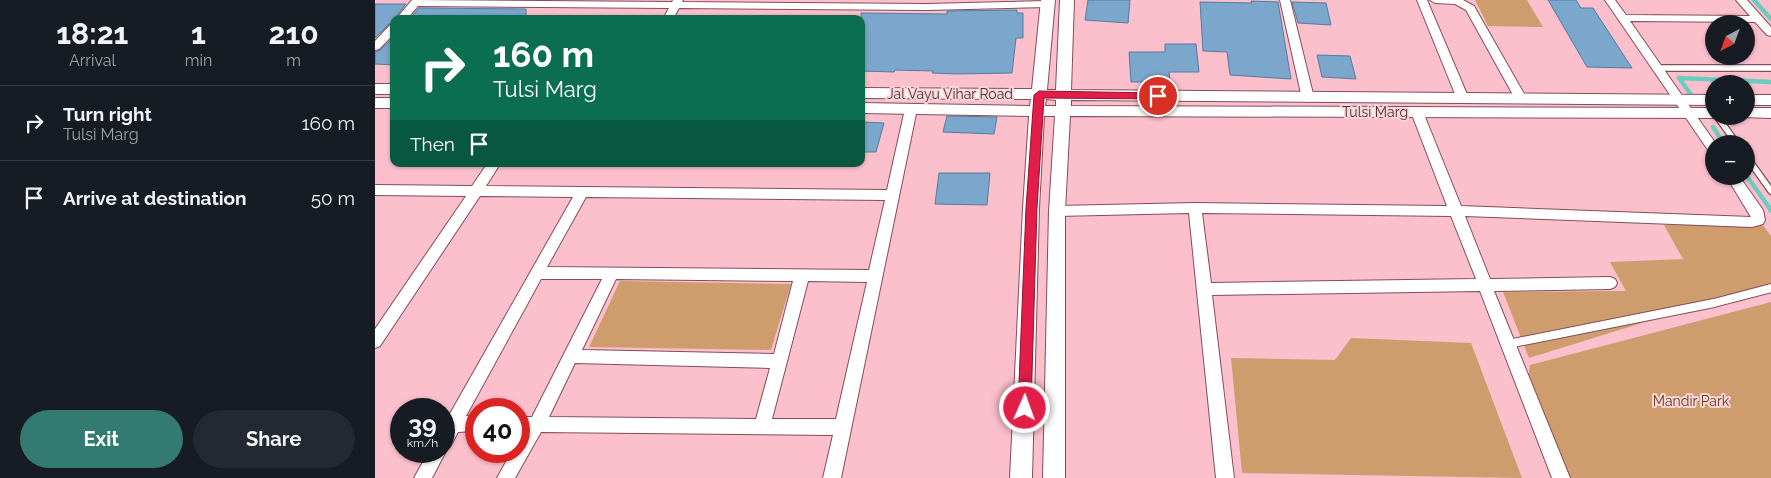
<!DOCTYPE html>
<meta charset="utf-8">
<style>
body{margin:0;font-family:Raleway,sans-serif;background:#242831;color:#f1f3f6;height:100vh;display:flex;flex-direction:column;font-size:19px;white-space:nowrap}
*{box-sizing:border-box;margin:0}
p{font-size:16px;color:#9ea1a6}
.icon{flex:none;width:28px;height:28px;fill:none;stroke:currentColor;stroke-width:2;stroke-linecap:round;stroke-linejoin:round}
.map{position:relative;flex:1;overflow:hidden}
.details{display:flex;flex-direction:column;background:#171b24;width:375px}
.details>*{flex:none}
.hud{position:absolute;left:15px;top:15px;width:475px;height:152px;border-radius:10px;box-shadow:0 1px 4px #0004;background:#0b6e4f;color:#fff;overflow:hidden}
.needle{width:32px;rotate:221deg}
.controls{position:absolute;left:1330px;top:15px;display:grid;gap:10px}
.controls a{display:grid;place-items:center;width:50px;height:50px;border-radius:50%;background:#171b24;box-shadow:0 1px 4px #0004;font-size:25px}
.speed{position:absolute;left:15px;top:398px;display:flex;gap:10px;font-size:25px;font-weight:700;text-align:center}
.speed>*{display:grid;place-content:center;width:65px;height:65px;border-radius:50%;background:#171b24;box-shadow:0 1px 4px #0004;line-height:1}
.speed small{font-size:12px;font-weight:400}
.speed .limit{border:8px solid #d22;background:#fff;color:#111}
.pin{position:absolute;display:grid;place-items:center;width:42px;height:42px;color:#fff;margin:-21px;border:2px solid #fff;border-radius:50%;box-shadow:0 1px 5px #0007}
.me{position:absolute;width:55px;margin:-28px;rotate:2deg;stroke-linejoin:round;filter:drop-shadow(0 0 4px #0008)}
.turn{display:flex;align-items:center;gap:18px;height:105px;padding:0 20px;font-size:22px}
.turn .icon{width:65px;height:65px;stroke-width:2.5}
.turn b{display:block;font-size:35px;line-height:42px}
.then{display:flex;align-items:center;height:48px;padding:0 20px;background:#0003;gap:10px;font-size:19px}
.eta{display:flex;justify-content:space-evenly;align-items:center;height:85px;text-align:center}
.eta b{font-size:30px;font-weight:700;line-height:35px}
.action{display:flex;gap:10px;margin-top:auto;padding:10px 20px}
.action a{flex:1;height:58px;border-radius:30px;background:#337a71;color:#fff;font-size:20px;font-weight:700;line-height:58px;text-align:center}
.action a+a{background:#242831;color:#f1f3f6}
ul{padding:0;list-style:none}
li{display:flex;align-items:center;gap:15px;height:75px;padding:0 20px;border-top:1px solid #363941}
li div{flex:1}
li b{display:block;font-size:19px}
li em{font-style:normal}
main{display:flex;flex:1;min-height:0}
.map>svg:first-child{display:block}
.green{fill:#cf9d6d}
.lines{fill:none;stroke-linecap:round;stroke-linejoin:round}
.stream-far1{stroke:#6acdc0;stroke-width:4.5}
.stream{stroke:#6acdc0;stroke-width:5.5}
.building{fill:#7ba7cc;stroke:#527c9f}
.service-far1-casing{stroke:#824e5a;stroke-width:8}
.service-casing{stroke:#824e5a;stroke-width:10}
.minor-casing{stroke:#824e5a;stroke-width:2}
.tertiary-casing{stroke:#824e5a;stroke-width:2}
.service-far1{stroke:#fff;stroke-width:5.5}
.service{stroke:#fff;stroke-width:8}
.minor{fill:#fff;fill-rule:evenodd}
.tertiary{fill:#fff;fill-rule:evenodd}
.route{fill:#e11d48;stroke:#92132f}
.labels{text-anchor:middle;stroke-width:4;stroke-linejoin:round;paint-order:stroke}
.street-label{font-size:14px;fill:#4b3338;stroke:#fad4db}
.park-label{font-size:14px;fill:#674119;stroke:#fad4db}
</style>
<main>
<section class="details">
<div class="eta">
<div><b>18:21</b><p>Arrival</p></div>
<div><b>1</b><p>min</p></div>
<div><b>210</b><p>m</p></div>
</div>
<ul>
<li><svg class="icon" aria-label="right" viewBox="0 0 24 24"><path d="M7 20v-9h11M14 6l5 5-5 5"/></svg><div><b>Turn right</b><p>Tulsi Marg</p></div><em>160 m</em></li>
<li><svg class="icon" aria-label="arrive" viewBox="0 0 24 24"><path d="M6 21V4h12l-3 4 3 4H6"/></svg><div><b>Arrive at destination</b></div><em>50 m</em></li>
</ul>
<div class="action"><a>Exit</a><a>Share</a></div>
</section>
<div class="map">
<svg width="1396" height="478" viewBox="0 0 1396 478">
<rect width="100%" height="100%" fill="#fcbfcc"/>
<g class="green">
<path d="M 1100,0 L 1152,0 L 1168,27 L 1113,26 Z"/>
<path d="M 1386,223 L 1396,236 L 1396,283 L 1154,358 L 1128,292 L 1251,291 L 1235,262 L 1308,259 L 1289,225 Z"/>
<path d="M 245,281 L 416,284 L 396,350 L 214,347 Z"/>
<path d="M 1396,302 L 1396,478 L 1188,478 L 1152,387 L 1155,365 Z"/>
<path d="M 976,338 L 1096,343 L 1147,478 L 867,473 L 856,358 L 960,360 Z"/>
</g>
<g class="lines">
<g class="stream-far1">
<path d="M 1379,0 L 1396,19"/>
<path d="M 1317,96 L 1304,78 L 1396,82"/>
<path d="M 1338,127 L 1349,144"/>
<path d="M 1371,175 L 1396,210"/>
</g>
<path class="stream" d="M 1395,208 L 1396,210"/>
</g>
<g class="building">
<path d="M 713,0 L 755,0 L 753,23 L 710,20 Z"/>
<path d="M 1173,0 L 1201,0 L 1206,8 L 1218,8 L 1257,68 L 1212,67 Z"/>
<path d="M 876,1 L 903,2 L 916,79 L 855,75 L 852,52 L 828,51 L 825,2 L 877,3 Z"/>
<path d="M 917,2 L 951,3 L 956,25 L 923,23 Z"/>
<path d="M 0,4 L 31,4 L 19,19 L 19,22 L 14,24 L 0,38 Z"/>
<path d="M 44,8 L 151,9 L 151,19 L 35,19 Z"/>
<path d="M 642,10 L 642,13 L 648,13 L 648,38 L 641,38 L 637,73 L 581,74 L 557,73 L 558,71 L 520,70 L 519,72 L 486,71 L 486,13 L 572,14 L 572,11 Z"/>
<path d="M 19,37 L 19,65 L 0,64 L 0,52 L 5,50 Z"/>
<path d="M 790,44 L 821,44 L 824,72 L 794,72 L 795,82 L 756,82 L 754,52 L 790,52 Z"/>
<path d="M 942,55 L 975,56 L 981,79 L 947,77 Z"/>
<path d="M 572,116 L 622,117 L 619,134 L 568,132 Z"/>
<path d="M 486,122 L 509,123 L 501,152 L 486,152 Z"/>
<path d="M 564,173 L 615,173 L 612,205 L 560,204 Z"/>
</g>
<g class="lines">
<g class="service-far1-casing">
<g id="service-far1">
<path d="M 1282,68 L 1396,68"/>
<path d="M 1342,116 L 1362,144"/>
<path d="M 1371,156 L 1396,191"/>
</g>
</g>
<g class="service-casing">
<path id="service" d="M 1133,344 L 1339,303 L 1396,288"/>
</g>
<g class="minor-casing">
<g id="minor">
<path d="M 37,0 L 297,2 L 298,0 L 308,0 L 307,2 L 552,4 L 672,1 L 677,4 L 672,7 L 552,10 L 304,8 L 298,19 L 288,19 L 294,8 L 43,6 L 32,19 L 21,19 Z"/>
<path d="M 905,0 L 915,0 L 939,98 L 937,101 L 933,102 L 927,98 Z"/>
<path d="M 1042,0 L 1052,0 L 1094,99 L 1092,102 L 1084,102 L 1082,99 Z"/>
<path d="M 1055,0 L 1088,0 L 1099,6 L 1152,99 L 1150,102 L 1142,102 L 1091,10 L 1080,4 L 1060,3 Z"/>
<path d="M 1230,0 L 1240,0 L 1251,15 L 1375,16 L 1361,0 L 1372,0 L 1396,27 L 1396,36 L 1392,35 L 1380,22 L 1255,21 L 1341,144 L 1339,144 L 1339,154 L 1335,153 Z"/>
<path d="M 19,24 L 19,34 L 4,49 L 0,50 L 0,41 L 15,25 Z"/>
<path d="M 536,105 L 542,109 L 466,478 L 448,478 L 458,435 L 166,432 L 140,478 L 122,478 L 137,451 L 144,451 L 144,439 L 148,432 L 144,431 L 144,417 L 157,417 L 227,279 L 166,279 L 91,416 L 101,417 L 101,431 L 83,432 L 75,447 L 70,448 L 71,451 L 57,478 L 39,478 L 54,451 L 69,451 L 69,425 L 72,419 L 198,197 L 105,196 L 5,346 L 0,348 L 0,329 L 91,196 L 0,195 L 0,185 L 97,186 L 112,164 L 125,164 L 111,186 L 512,190 L 530,109 ZM 211,197 L 510,200 L 494,270 L 172,267 ZM 241,279 L 418,281 L 399,354 L 207,350 ZM 433,281 L 492,282 L 461,419 L 397,419 ZM 200,363 L 395,368 L 381,419 L 174,417 Z"/>
<path d="M 1042,108 L 1048,112 L 1086,206 L 1376,217 L 1351,176 L 1364,176 L 1388,210 L 1390,220 L 1388,224 L 1377,227 L 1090,216 L 1115,279 L 1235,277 L 1240,279 L 1242,283 L 1240,287 L 1235,289 L 1119,291 L 1195,478 L 1177,478 L 1105,291 L 837,295 L 859,478 L 841,478 L 814,213 L 682,216 L 677,215 L 675,211 L 677,207 L 682,206 L 820,203 L 1072,206 L 1036,112 ZM 827,213 L 1076,216 L 1101,279 L 836,283 Z"/>
</g>
</g>
<g class="tertiary-casing">
<g id="tertiary">
<path d="M 666,0 L 680,0 L 672,90 L 681,90 L 685,0 L 699,0 L 696,90 L 1339,95 L 1339,105 L 696,100 L 696,106 L 1339,108 L 1339,116 L 1345,116 L 1339,118 L 695,116 L 690,211 L 690,478 L 668,478 L 674,211 L 680,116 L 669,116 L 664,208 L 657,478 L 635,478 L 648,208 L 654,116 L 486,113 L 486,103 L 655,106 L 656,99 L 486,98 L 486,88 L 657,89 ZM 671,99 L 681,100 L 681,106 L 670,106 Z"/>
<rect x="0" y="84" width="19" height="10"/>
<rect x="1371" y="95" width="25" height="10"/>
<rect x="0" y="98" width="19" height="10"/>
<path d="M 1371,108 L 1396,108 L 1396,118 L 1366,117 L 1371,116 Z"/>
</g>
</g>
<use href="#service-far1" class="service-far1"/>
<use href="#service" class="service"/>
<use href="#minor" class="minor"/>
<use href="#tertiary" class="tertiary"/>
</g>
<path class="route" d="M 664,91 L 783,93 L 787,96 L 783,99 L 669,98 L 662,208 L 656,408 L 654,412 L 650,414 L 645,412 L 643,408 L 651,208 L 659,95 Z"/>
<g class="labels">
<g class="street-label">
<text x="575" y="99">Jal Vayu Vihar Road</text>
<text x="1000" y="117">Tulsi Marg</text>
</g>
<g class="park-label">
<text x="1316" y="406">Mandir Park</text>
</g>
</g>
</svg>
<div class="controls">
<a><svg class="needle" viewBox="-14 -14 28 28"><path d="M0-13l5 13h-10z" fill="#e53935"/><path d="M0 13l5-13h-10z" fill="#9ea1a6"/></svg></a>
<a>+</a>
<a>−</a>
</div>
<div class="speed"><div>39<small>km/h</small></div><div class="limit">40</div></div>
<div class="pin" style="left:783px;top:96px;background:#d93025"><svg class="icon" aria-label="arrive" viewBox="0 0 24 24"><path d="M6 21V4h12l-3 4 3 4H6"/></svg></div>
<svg class="me" style="left:650px;top:408px" viewBox="-20 -20 40 40"><circle r="17" fill="#e11d48" stroke="#fff" stroke-width="3"/><path d="M0-11L8 9 0 5-8 9z" fill="#fff"/></svg>
<div class="hud">
<div class="turn"><svg class="icon" aria-label="right" viewBox="0 0 24 24"><path d="M7 20v-9h11M14 6l5 5-5 5"/></svg><div><b>160 m</b>Tulsi Marg</div></div>
<div class="then">Then<svg class="icon" aria-label="arrive" viewBox="0 0 24 24"><path d="M6 21V4h12l-3 4 3 4H6"/></svg></div>
</div>
</div>
</main>
